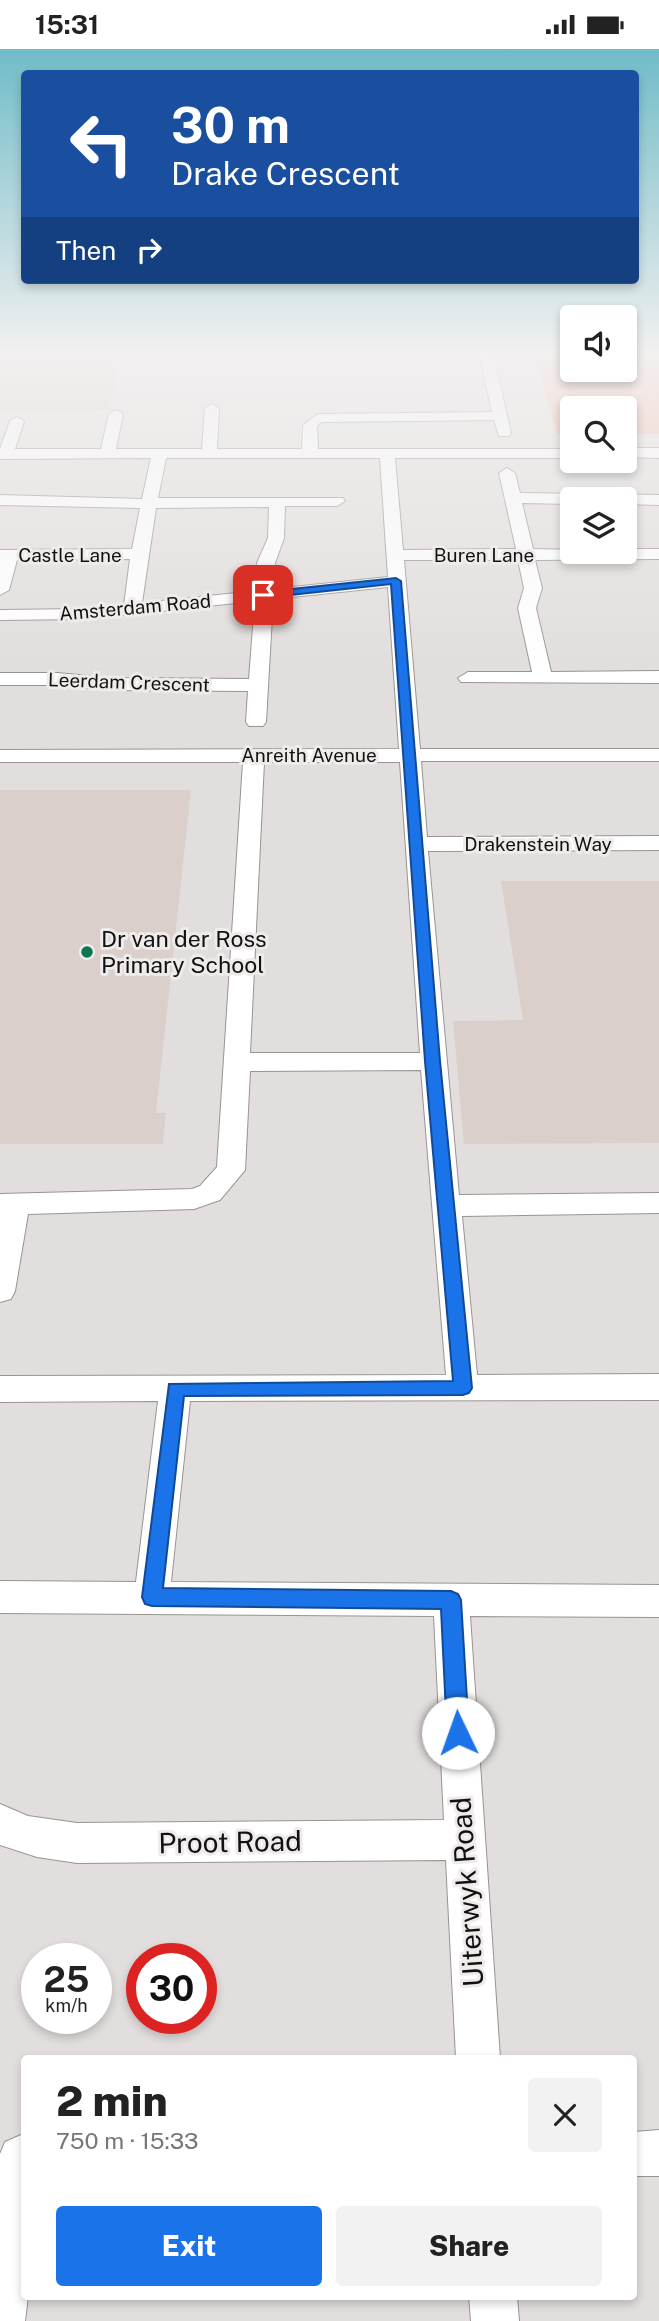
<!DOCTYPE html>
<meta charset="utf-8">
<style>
body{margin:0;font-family:"Public Sans",sans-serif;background:#f2f2f2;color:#222;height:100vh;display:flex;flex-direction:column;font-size:26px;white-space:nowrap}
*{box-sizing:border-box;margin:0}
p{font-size:23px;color:#767676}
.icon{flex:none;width:38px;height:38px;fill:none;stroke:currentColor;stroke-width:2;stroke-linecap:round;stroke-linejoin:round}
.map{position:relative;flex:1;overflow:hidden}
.details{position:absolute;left:21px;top:2006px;width:616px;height:245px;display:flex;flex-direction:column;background:#fff;border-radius:7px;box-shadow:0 4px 10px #0003}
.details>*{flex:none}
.hud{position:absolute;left:21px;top:21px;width:618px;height:214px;border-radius:7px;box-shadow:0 4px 10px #0003;background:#1a4fa0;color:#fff;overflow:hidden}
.buttons{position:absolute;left:560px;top:256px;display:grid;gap:14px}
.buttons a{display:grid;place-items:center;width:77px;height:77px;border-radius:7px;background:#fff;box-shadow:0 4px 10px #0003;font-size:35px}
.speed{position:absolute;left:21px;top:1894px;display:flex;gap:14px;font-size:35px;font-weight:700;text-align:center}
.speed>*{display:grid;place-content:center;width:91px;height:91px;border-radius:50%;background:#fff;box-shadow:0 4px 10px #0003;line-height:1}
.speed small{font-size:18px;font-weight:400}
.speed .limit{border:10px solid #d22;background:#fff;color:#111}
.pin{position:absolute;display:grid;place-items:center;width:60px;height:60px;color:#fff;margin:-30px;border-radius:14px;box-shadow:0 4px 10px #0006}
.me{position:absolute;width:77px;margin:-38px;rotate:357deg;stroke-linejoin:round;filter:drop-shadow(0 0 5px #0008)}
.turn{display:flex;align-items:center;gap:24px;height:147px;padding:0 35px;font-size:32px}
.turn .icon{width:91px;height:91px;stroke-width:2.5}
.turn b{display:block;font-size:49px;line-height:60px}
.then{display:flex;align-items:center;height:66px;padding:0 35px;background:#0003;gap:14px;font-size:26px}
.round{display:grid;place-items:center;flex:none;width:74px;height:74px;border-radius:7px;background:#f2f2f2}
.overview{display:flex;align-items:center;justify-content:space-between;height:119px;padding:0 35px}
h1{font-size:42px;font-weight:800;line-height:52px}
.cta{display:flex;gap:14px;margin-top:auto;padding:14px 35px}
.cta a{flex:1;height:80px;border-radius:7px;background:#1a73e8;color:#fff;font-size:28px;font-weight:800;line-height:80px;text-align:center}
.cta a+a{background:#f2f2f2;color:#222}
.status{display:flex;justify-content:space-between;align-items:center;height:49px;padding:0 35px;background:#fff;direction:ltr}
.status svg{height:19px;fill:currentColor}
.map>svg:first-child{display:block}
.built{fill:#dbcfcc}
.green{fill:#fab6a4}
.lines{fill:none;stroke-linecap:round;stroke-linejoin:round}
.street-casing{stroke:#989493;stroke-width:2}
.street{fill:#fff;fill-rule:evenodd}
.route{fill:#1a73e8;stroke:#114b97;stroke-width:2}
.poi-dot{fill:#0a7751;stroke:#efebea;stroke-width:2.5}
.labels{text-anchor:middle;stroke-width:6;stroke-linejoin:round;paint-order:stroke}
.far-street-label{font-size:19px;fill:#121111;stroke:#efebea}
.poi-label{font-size:23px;fill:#121111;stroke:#efebea;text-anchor:start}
.near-street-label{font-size:28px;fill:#121111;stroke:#efebea}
</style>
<div class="status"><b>15:31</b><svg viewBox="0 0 49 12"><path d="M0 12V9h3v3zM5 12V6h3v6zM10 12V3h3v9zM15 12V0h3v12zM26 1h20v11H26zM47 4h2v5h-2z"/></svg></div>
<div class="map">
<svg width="659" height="2272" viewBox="0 0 659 2272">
<rect width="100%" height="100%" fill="#e2dedd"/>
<g class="built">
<path d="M 0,300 L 132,300 L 132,308 L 119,310 L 110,361 L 0,362 Z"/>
<path d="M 0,741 L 191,741 L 156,1064 L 166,1064 L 163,1095 L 0,1095 Z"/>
<path d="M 501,832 L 659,832 L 659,1094 L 464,1095 L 453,972 L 523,971 Z"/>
</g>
<path class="green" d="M 533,300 L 572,300 L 572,320 L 625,320 L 625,300 L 659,300 L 659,385 L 625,385 L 625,359 L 572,359 L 572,385 L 557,385 Z"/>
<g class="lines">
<g class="street-casing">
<g id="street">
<path d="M 478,300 L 492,300 L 511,384 L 509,387 L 499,387 L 494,371 L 322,373 L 317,377 L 318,400 L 572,400 L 572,409 L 395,409 L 403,501 L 516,500 L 499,424 L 507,419 L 515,424 L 520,444 L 659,446 L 659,456 L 625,455 L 625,450 L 572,450 L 572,455 L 522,454 L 533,500 L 625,502 L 625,500 L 659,500 L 659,510 L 535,511 L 542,539 L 536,559 L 551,623 L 659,622 L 659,634 L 461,633 L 458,629 L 468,623 L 532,623 L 518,559 L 524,539 L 518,511 L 404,511 L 420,700 L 659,700 L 659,712 L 421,712 L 427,788 L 659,787 L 659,801 L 428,802 L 459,1146 L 659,1144 L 659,1164 L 462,1167 L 477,1326 L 659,1325 L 659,1351 L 190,1352 L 171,1533 L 659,1536 L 659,1568 L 470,1567 L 500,2009 L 456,2009 L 446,1811 L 77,1814 L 37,1808 L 0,1796 L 0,1755 L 28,1767 L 77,1774 L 444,1771 L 434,1567 L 0,1564 L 0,1532 L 136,1533 L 158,1352 L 0,1353 L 0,1327 L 446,1326 L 421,1021 L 250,1022 L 245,1121 L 220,1151 L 194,1160 L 28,1165 L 15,1242 L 11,1250 L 0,1253 L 0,1145 L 192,1140 L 200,1137 L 217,1118 L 243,713 L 0,713 L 0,701 L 399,700 L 388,538 L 273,550 L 266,673 L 263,677 L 249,677 L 246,673 L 248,642 L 112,641 L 57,636 L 0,636 L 0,624 L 57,624 L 112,629 L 249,630 L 255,552 L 85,570 L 0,571 L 0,561 L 85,560 L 124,556 L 130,510 L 17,511 L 9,541 L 0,546 L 0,501 L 132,500 L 140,459 L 0,456 L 0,446 L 142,450 L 151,409 L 0,410 L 0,400 L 10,372 L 17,368 L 24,372 L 15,400 L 101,400 L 109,365 L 116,361 L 123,365 L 116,400 L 202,400 L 205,359 L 212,355 L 219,359 L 217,400 L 302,400 L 303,376 L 318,365 L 492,363 ZM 166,409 L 380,409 L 388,528 L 273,540 L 275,514 L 284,489 L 285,457 L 337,457 L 345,452 L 343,449 L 158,449 ZM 269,458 L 268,489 L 257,514 L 255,542 L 142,554 L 156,459 ZM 264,713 L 400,713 L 420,1004 L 250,1004 Z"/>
<path d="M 625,399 L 659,399 L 659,409 L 625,408 Z"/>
<path d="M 659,2081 L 659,2127 L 634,2127 L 634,2083 Z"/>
<path d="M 21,2086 L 24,2088 L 24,2247 L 28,2247 L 25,2272 L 0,2272 L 0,2105 L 5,2093 Z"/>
<path d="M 469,2247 L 517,2247 L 519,2272 L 471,2272 Z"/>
</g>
</g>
<use href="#street" class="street"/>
</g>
<linearGradient id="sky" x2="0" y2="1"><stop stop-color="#70bcc8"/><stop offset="0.49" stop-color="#f2f0f0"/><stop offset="1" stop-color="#f2f0f0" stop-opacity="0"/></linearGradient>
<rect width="659" height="618" fill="url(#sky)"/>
<path class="route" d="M 396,529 L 401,532 L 440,1012 L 472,1339 L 469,1344 L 463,1346 L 184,1347 L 163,1539 L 451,1542 L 458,1545 L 461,1551 L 469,1684 L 466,1691 L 458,1694 L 450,1691 L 447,1684 L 441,1560 L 152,1557 L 145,1555 L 142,1548 L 169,1335 L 453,1332 L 425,1012 L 391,535 L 263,549 L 258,546 L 263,543 Z"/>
<circle class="poi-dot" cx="87" cy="903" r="7"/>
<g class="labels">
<g class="far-street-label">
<text x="70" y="513">Castle Lane</text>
<text x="484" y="513">Buren Lane</text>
<text transform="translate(135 558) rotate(-5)" y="7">Amsterdam Road</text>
<text transform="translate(129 633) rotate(2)" y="7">Leerdam Crescent</text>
<text x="309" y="713">Anreith Avenue</text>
<text x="538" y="802">Drakenstein Way</text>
</g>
<g class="poi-label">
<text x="101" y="898">Dr van der Ross<tspan x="101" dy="26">Primary School</tspan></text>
</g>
<g class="near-street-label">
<text transform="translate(230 1793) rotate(-1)" y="10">Proot Road</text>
<text transform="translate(467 1843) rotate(-94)" y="10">Uiterwyk Road</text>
</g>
</g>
</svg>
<div class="buttons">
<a><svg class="icon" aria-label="sound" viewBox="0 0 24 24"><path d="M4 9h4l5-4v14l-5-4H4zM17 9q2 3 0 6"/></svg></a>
<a><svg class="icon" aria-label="search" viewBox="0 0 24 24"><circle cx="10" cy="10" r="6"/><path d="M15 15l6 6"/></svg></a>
<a><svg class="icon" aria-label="layers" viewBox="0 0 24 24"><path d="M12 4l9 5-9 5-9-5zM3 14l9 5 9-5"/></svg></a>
</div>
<div class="speed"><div>25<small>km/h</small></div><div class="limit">30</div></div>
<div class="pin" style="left:263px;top:546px;background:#d93025"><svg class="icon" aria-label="arrive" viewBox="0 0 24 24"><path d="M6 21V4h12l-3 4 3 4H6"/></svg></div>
<svg class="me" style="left:458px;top:1684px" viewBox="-20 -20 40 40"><circle r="19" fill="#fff"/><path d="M0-13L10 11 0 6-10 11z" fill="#1a73e8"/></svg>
<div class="hud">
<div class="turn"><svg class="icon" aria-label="left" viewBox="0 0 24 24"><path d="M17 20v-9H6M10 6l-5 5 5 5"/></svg><div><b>30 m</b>Drake Crescent</div></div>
<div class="then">Then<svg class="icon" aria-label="right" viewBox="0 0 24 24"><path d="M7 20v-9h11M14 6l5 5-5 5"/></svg></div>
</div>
<section class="details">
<div class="overview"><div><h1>2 min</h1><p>750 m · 15:33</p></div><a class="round"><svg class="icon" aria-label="close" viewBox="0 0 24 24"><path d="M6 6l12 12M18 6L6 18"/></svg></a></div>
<div class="cta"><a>Exit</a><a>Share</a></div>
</section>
</div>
